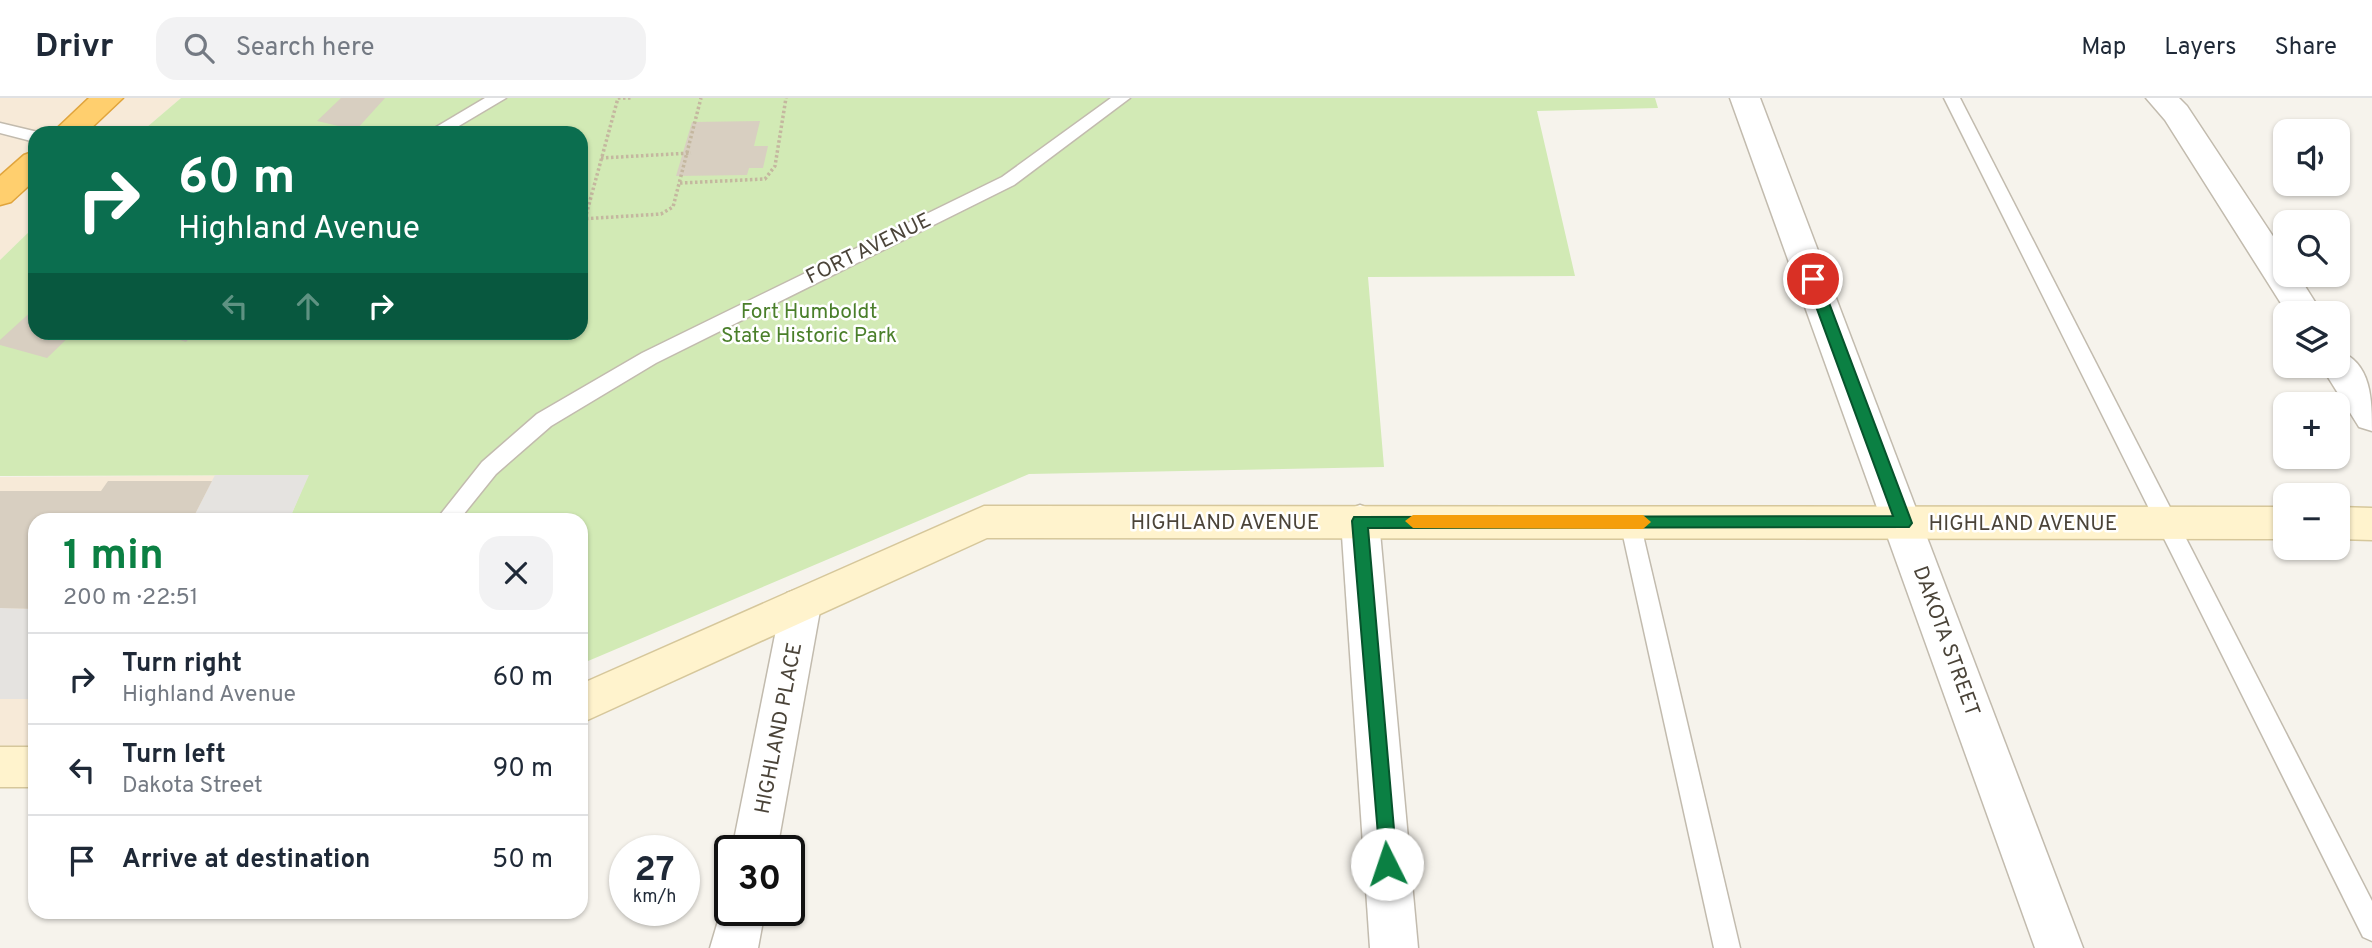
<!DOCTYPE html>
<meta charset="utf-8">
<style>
body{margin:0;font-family:Overpass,sans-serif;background:#f2f2f3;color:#1f2937;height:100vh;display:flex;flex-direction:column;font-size:26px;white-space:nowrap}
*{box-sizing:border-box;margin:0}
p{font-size:23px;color:#747a83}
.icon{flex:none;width:38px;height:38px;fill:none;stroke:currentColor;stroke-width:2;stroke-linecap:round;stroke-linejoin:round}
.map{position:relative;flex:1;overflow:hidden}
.drawer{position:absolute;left:28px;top:415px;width:560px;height:406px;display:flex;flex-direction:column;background:#fff;border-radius:21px;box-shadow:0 2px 5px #0004}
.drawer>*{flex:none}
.hud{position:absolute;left:28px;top:28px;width:560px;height:214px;border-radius:21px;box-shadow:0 2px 5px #0004;background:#0b6e4f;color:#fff;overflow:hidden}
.fabs{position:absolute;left:2273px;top:21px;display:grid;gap:14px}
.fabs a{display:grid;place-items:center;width:77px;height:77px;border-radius:14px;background:#fff;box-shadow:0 2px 5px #0004;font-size:35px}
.speed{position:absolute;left:609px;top:737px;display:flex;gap:14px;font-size:35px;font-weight:700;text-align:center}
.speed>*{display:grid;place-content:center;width:91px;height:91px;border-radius:50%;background:#fff;box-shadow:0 2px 5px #0004;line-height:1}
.speed small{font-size:18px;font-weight:400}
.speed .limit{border:4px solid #111;border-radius:10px;background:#fff;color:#111}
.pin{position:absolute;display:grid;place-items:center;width:60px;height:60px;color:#fff;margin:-30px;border:4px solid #fff;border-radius:50%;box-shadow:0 2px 7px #0007}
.me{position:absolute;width:77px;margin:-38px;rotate:356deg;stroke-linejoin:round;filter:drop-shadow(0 0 5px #0008)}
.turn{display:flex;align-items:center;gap:24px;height:147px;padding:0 35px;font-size:32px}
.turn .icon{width:91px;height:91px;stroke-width:2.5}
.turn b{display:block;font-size:49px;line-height:60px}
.lanes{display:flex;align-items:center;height:66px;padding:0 35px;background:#0003;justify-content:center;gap:35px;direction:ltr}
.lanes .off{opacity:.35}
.round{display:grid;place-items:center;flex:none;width:74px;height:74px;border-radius:21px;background:#f2f2f3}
.summary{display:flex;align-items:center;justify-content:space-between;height:119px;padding:0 35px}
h1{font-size:42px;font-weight:700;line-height:52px;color:#0b8043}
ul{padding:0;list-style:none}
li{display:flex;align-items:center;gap:21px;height:91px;padding:0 35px;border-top:2px solid #e0e1e3}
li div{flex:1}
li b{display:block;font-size:26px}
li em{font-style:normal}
header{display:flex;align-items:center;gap:42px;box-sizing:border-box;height:98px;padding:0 35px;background:#fff;border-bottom:2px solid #e0e1e3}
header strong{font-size:33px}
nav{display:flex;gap:38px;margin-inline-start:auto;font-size:24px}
.search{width:490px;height:63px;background:#f2f2f3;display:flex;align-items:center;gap:18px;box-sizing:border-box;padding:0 24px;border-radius:21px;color:#747a83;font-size:26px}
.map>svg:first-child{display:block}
.commercial{fill:#f7ead8}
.green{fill:#d2eab5}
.parking{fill:#e5e3e0}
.building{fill:#d8cfc1}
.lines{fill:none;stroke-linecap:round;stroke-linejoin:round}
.lane-casing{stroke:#c2bbae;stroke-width:3}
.street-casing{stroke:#c2bbae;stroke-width:3}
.secondary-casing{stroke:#d6c79b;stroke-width:3}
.highway-casing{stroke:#e0a43c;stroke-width:3}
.path{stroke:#c4b79f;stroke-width:3.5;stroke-dasharray:2.5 2.5;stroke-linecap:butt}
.lane{fill:#fff;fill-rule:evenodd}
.street{fill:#fff;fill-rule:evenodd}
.secondary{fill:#fff3cd;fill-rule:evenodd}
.highway{fill:#ffcf6e;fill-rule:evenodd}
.route{fill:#0b8043;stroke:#07532c;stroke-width:2}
.slow{fill:#f59e0b}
.labels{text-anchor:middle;stroke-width:5;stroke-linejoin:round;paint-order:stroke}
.street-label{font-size:21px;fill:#4b4439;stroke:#fff}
.park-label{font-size:21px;fill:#4a7f2a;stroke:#fff}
</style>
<header>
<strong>Drivr</strong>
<div class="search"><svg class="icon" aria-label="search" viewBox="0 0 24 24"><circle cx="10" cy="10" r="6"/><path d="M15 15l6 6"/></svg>Search here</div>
<nav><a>Map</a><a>Layers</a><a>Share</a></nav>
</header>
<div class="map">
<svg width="2372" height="850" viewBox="0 0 2372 850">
<rect width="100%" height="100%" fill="#f6f3ec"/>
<g class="commercial">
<path d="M 0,0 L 181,0 L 140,35 L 35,35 L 35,128 L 0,162 Z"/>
<path d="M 309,377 L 289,422 L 35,422 L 35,669 L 0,669 L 0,379 Z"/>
</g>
<path class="green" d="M 181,0 L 1655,0 L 1658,10 L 1537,13 L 1575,178 L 1368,179 L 1384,369 L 1029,376 L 581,566 L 581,422 L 289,422 L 308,377 L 0,378 L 0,162 L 35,128 L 35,234 L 581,234 L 581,35 L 140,35 Z"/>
<g class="parking">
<path d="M 215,377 L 309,377 L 289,422 L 192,422 Z"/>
<path d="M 0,510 L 35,511 L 35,601 L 0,601 Z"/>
</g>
<g class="building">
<path d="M 341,0 L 385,0 L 356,32 L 317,23 Z"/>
<path d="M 760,23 L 754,48 L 768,48 L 763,70 L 749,70 L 747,77 L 676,78 L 692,24 Z"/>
<path d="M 35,210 L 35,234 L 74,234 L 47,260 L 0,247 L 0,242 Z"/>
<path d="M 155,234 L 195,234 L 186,244 Z"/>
<path d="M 108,383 L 212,383 L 192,422 L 35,422 L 35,511 L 0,510 L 0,393 L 101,393 Z"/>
</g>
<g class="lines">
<g class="lane-casing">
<g id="lane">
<path d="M 485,0 L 506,0 L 447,35 L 426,35 Z"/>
<path d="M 1111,0 L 1130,0 L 1014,87 L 656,265 L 551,328 L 496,376 L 459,422 L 436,422 L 482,364 L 537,316 L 642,255 L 1002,79 Z"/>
<path d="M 1944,0 L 1960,0 L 2372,803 L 2372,843 L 2363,839 Z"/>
<path d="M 0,25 L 42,35 L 35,35 L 35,44 L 0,35 Z"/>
<path d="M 1630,415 L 1637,418 L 1640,424 L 1740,850 L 1714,850 L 1620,424 L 1623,418 Z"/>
</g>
</g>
<g class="street-casing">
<g id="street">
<path d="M 1730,0 L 1760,0 L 2083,850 L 2035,850 Z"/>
<path d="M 2146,0 L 2179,0 L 2187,8 L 2286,158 L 2286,177 L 2298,177 L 2322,215 L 2287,215 L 2165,22 Z"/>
<path d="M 2338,253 C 2372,264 2372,303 2372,333 L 2359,329 L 2321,268 L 2338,268 Z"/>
<path d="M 1360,407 L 1374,412 L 1379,423 L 1418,850 L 1370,850 L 1341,423 L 1346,412 Z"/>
<path d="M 801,490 L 815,495 L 821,507 L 777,752 L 732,752 L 781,507 L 787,495 Z"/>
<path d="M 730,794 L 730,812 L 765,812 L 758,850 L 710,850 L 726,796 Z"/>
</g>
</g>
<g class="secondary-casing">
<g id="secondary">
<path d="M 984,408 L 2286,409 L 2286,441 L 987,440 L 581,625 L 581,586 Z"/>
<path d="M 2338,409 L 2372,410 L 2372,442 L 2338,441 Z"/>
<rect x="0" y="649" width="35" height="40"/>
</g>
</g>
<g class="highway-casing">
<g id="highway">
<path d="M 89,0 L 123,0 L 86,35 L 52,35 Z"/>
<path d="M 35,53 L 35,82 L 11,104 L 0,107 L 0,78 L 24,57 Z"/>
</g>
</g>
<g class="path">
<path d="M 618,0 L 631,0"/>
<path d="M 601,60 L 691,55"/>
<path d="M 680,85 L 765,81 L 775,68 L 786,0"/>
<path d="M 581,121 L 661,116 L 673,109 L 701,0"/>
<path d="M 585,121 L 618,0"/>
</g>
<use href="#lane" class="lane"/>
<use href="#street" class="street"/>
<use href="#secondary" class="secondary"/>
<use href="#highway" class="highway"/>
</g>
<path class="route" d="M 1813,176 L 1820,181 L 1912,425 L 1909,429 L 1368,430 L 1397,766 L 1394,773 L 1387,776 L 1381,773 L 1352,423 L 1354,419 L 1893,418 L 1806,181 Z"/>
<path class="slow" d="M 1413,417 L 1643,417 L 1651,424 L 1643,431 L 1413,430 L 1405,423 Z"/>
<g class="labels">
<g class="street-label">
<text transform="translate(868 150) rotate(-26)" y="7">FORT AVENUE</text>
<text x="1225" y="431">HIGHLAND AVENUE</text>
<text x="2023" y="432">HIGHLAND AVENUE</text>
<text transform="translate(1947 543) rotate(70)" y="7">DAKOTA STREET</text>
<text transform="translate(778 630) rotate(-79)" y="7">HIGHLAND PLACE</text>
</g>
<g class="park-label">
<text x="809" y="220">Fort Humboldt<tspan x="809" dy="24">State Historic Park</tspan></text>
</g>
</g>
</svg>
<div class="fabs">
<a><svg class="icon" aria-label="sound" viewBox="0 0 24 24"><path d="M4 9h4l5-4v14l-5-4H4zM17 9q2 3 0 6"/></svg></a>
<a><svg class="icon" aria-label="search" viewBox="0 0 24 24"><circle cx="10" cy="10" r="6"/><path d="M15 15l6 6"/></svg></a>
<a><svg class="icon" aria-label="layers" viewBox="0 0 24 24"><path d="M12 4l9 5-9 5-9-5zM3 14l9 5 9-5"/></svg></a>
<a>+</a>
<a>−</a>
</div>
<div class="speed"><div>27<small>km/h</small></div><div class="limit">30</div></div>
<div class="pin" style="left:1813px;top:181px;background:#d93025"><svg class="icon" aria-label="arrive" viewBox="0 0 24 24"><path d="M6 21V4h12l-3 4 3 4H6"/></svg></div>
<svg class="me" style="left:1387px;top:766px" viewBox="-20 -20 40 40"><circle r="19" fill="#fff"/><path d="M0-13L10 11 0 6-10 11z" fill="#0b8043"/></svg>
<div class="hud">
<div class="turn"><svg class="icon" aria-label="right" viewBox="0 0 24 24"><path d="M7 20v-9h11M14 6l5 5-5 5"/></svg><div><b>60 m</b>Highland Avenue</div></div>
<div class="lanes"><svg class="icon off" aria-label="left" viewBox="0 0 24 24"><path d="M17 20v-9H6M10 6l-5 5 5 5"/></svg><svg class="icon off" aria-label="ahead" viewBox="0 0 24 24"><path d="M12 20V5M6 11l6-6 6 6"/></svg><svg class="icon" aria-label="right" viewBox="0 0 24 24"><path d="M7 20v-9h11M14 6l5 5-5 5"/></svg></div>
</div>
<section class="drawer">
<div class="summary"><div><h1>1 min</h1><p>200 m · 22:51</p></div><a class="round"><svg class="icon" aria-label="close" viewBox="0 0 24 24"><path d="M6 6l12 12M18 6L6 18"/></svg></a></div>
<ul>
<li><svg class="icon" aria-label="right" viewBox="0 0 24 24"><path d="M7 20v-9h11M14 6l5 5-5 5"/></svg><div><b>Turn right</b><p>Highland Avenue</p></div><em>60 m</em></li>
<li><svg class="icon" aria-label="left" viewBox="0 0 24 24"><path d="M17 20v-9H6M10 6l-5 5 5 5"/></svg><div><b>Turn left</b><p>Dakota Street</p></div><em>90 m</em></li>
<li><svg class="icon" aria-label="arrive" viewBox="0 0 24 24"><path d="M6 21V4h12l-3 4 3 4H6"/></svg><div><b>Arrive at destination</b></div><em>50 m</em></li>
</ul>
</section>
</div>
